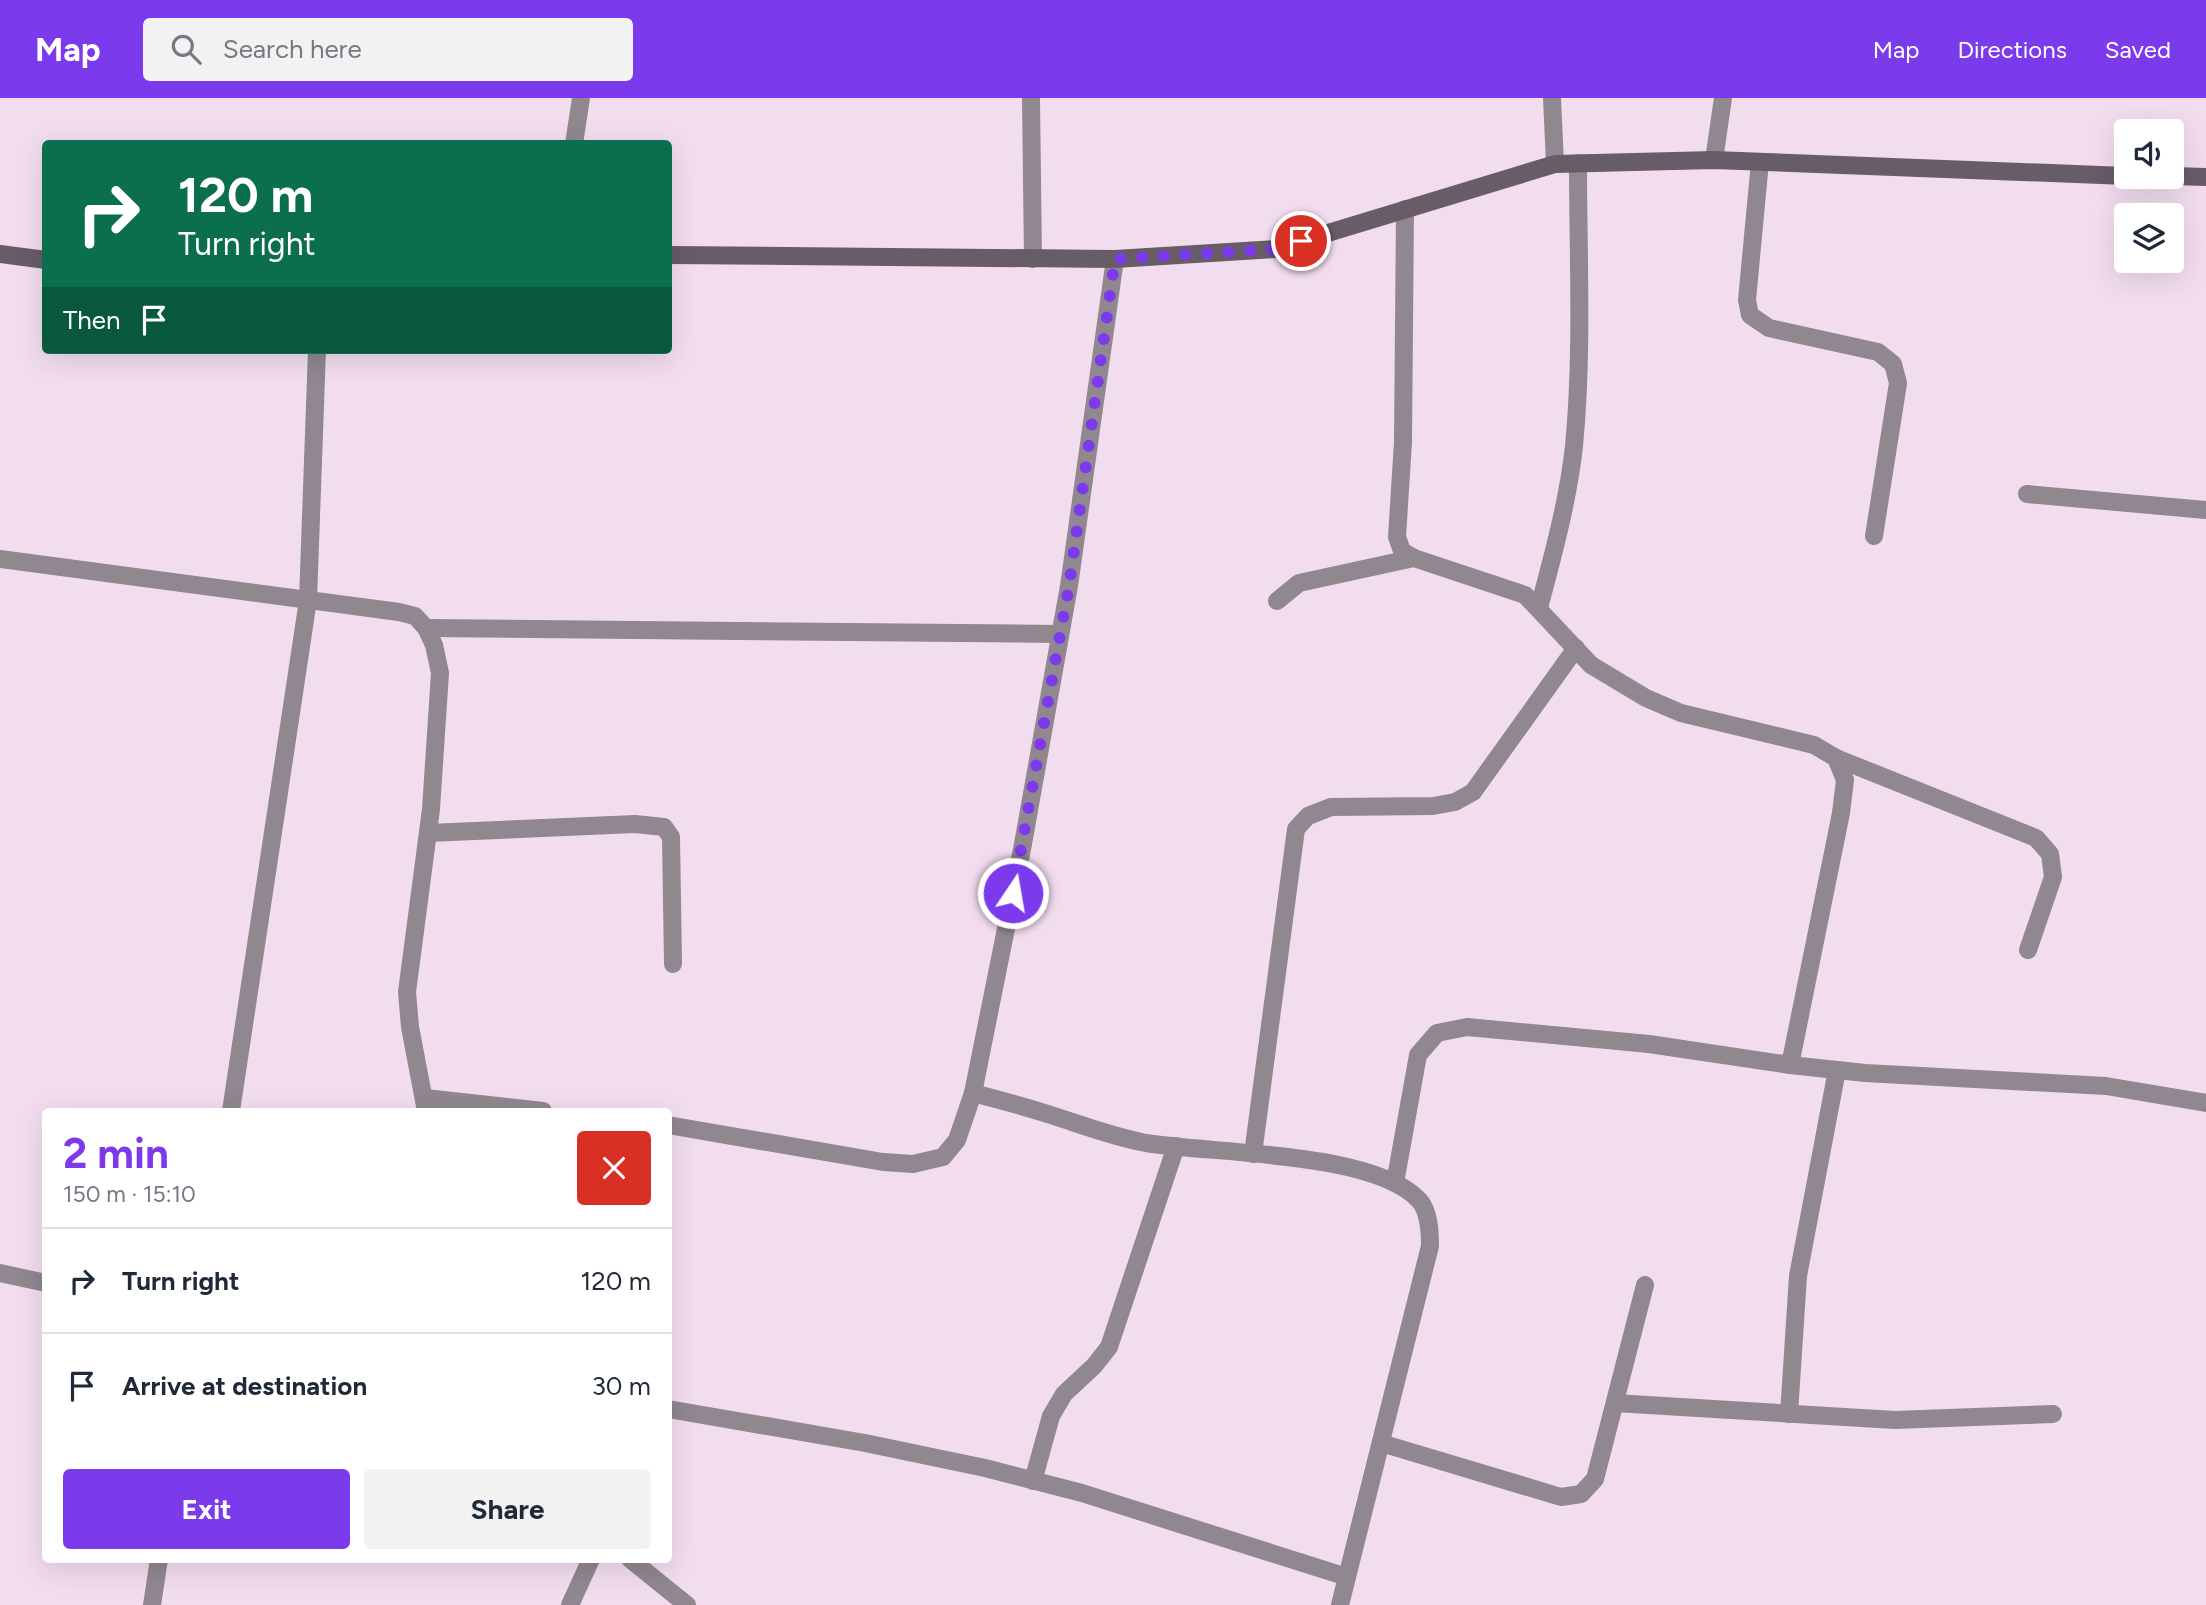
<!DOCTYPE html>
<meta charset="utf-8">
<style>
body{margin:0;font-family:Figtree,sans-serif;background:#f2f2f3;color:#1f2937;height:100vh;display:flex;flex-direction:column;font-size:26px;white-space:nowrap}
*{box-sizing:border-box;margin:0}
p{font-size:23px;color:#747a83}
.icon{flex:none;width:38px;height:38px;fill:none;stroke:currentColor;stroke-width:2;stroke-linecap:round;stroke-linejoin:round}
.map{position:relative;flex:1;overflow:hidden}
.side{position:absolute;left:42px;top:1010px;width:630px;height:455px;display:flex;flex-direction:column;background:#fff;border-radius:7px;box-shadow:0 7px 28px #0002}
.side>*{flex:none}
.guide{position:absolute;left:42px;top:42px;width:630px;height:214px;border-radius:7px;box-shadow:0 7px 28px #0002;background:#0b6e4f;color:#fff;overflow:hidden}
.controls{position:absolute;left:2114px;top:21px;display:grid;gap:14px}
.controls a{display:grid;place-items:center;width:70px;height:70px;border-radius:7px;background:#fff;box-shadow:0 7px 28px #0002;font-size:35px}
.pin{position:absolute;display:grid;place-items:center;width:60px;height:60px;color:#fff;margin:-30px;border:4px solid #fff;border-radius:50%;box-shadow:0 2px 7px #0007}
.me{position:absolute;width:77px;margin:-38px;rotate:12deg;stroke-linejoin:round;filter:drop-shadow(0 0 5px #0008)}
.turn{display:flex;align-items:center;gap:24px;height:147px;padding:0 21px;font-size:32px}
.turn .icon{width:91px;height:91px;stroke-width:2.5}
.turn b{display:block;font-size:49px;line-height:60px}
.then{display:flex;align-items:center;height:66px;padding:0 21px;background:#0003;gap:14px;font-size:26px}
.round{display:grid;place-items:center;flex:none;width:74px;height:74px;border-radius:7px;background:#f2f2f3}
.headline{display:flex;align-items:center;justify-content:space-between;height:119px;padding:0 21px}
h1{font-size:42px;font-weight:700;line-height:52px;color:#7c3aed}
.cta{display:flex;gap:14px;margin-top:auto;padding:14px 21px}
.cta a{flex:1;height:80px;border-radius:7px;background:#7c3aed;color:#fff;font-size:28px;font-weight:700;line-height:80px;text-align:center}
.cta a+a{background:#f2f2f3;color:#1f2937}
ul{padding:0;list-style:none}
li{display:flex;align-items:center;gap:21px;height:105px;padding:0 21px;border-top:2px solid #e0e1e3}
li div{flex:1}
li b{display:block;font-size:26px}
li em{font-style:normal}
header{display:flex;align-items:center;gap:42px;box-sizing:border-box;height:98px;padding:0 35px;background:#7c3aed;color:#fff}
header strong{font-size:33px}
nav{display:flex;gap:38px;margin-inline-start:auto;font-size:24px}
.search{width:490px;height:63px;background:#f2f2f3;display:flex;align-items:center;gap:18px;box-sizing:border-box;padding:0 24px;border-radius:7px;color:#747a83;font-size:26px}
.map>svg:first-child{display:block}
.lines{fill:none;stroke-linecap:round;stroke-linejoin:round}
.street{stroke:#90878f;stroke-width:18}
.secondary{stroke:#685c66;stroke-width:18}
.route{stroke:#7c3aed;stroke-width:12;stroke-dasharray:0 21.6}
</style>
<header>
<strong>Map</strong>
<div class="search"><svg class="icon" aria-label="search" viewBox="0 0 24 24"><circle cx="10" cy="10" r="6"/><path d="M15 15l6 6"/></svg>Search here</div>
<nav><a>Map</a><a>Directions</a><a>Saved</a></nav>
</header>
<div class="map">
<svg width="2206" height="1507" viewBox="0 0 2206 1507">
<rect width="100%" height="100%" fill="#f2ddef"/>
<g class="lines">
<g class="street">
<path d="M 1031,0 L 1033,161"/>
<path d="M 1552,0 L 1555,66"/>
<path d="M 574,46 L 581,0"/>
<path d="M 1714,62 L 1723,0"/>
<path d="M 1760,64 L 1747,202 L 1750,217 L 1769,230 L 1878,254 L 1893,266 L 1898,285 L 1874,438"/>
<path d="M 1405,111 L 1403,344 L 1397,439 L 1402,453 L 1414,460 L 1525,497 L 1591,567 L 1646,600 L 1681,615 L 1814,647 L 1836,660 L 1845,682 L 1841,715 L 1790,967"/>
<path d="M 2027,396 L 2206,412"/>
<path d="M 0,461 L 399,514 L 415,518 L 426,530 L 434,547 L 440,575 L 431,711 L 407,894 L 410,929 L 426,1013"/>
<path d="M 1277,503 L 1299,485 L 1414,460"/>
<path d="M 1539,510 C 1553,457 1568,403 1574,348 C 1583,255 1578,159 1578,65"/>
<path d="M 426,530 L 1060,536"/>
<path d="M 1836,660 L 2036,740 L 2050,756 L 2053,779 L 2028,852"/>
<path d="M 428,735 L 635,726 L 664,729 L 671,739 L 673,866"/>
<path d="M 973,995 C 1000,1002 1027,1009 1054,1018 C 1085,1028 1114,1039 1146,1045 C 1213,1056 1373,1053 1419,1102 C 1429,1113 1430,1133 1430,1148 L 1340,1507"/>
<path d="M 425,1000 L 543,1013"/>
<path d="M 231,1013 L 308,502 L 317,252"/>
<path d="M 668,1027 L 883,1064 L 913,1066 L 943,1059 L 957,1042 L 973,995 L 1023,746 L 1069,488 L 1115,161"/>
<path d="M 1253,1056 L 1296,731 L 1308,718 L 1331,709 L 1433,708 L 1455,704 L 1473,694 L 1576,550"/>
<path d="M 1395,1085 L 1418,957 L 1437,935 L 1467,929 L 1649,946 L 1790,967 L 1865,975 L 2106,988 L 2206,1005"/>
<path d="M 0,1175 L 46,1185"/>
<path d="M 1615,1305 L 1895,1322 L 2053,1316"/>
<path d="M 668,1311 L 865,1345 L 985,1370 L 1082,1395 L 1347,1479"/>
<path d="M 1789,1316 L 1798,1178 L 1837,972"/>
<path d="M 1381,1345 L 1561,1399 L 1581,1396 L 1595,1381 L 1645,1187"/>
<path d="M 1033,1383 L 1051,1318 L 1064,1296 L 1094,1268 L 1109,1249 L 1176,1048"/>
<path d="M 630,1461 L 687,1507"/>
<path d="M 152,1507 L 159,1461"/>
<path d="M 570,1507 L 591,1461"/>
</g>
<g class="secondary">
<path d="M 2172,78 L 2206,79"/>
<path d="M 0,156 L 46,162"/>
<path d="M 668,157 L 1115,161 L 1275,151 L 1555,66 L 1714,62 L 2126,78"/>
</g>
</g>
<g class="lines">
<path class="route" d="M 1013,795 L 1069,488 L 1115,161 L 1275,151 L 1301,143"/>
</g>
</svg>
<div class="controls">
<a><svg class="icon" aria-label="sound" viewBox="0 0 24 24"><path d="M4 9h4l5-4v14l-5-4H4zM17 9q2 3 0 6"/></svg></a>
<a><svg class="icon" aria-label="layers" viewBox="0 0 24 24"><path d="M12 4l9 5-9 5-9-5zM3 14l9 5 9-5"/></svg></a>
</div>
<div class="pin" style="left:1301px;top:143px;background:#d93025"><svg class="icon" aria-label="arrive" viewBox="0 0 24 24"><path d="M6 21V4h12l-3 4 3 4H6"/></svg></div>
<svg class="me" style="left:1013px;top:795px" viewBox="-20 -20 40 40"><circle r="17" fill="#7c3aed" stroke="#fff" stroke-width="3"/><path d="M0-11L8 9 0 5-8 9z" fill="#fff"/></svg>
<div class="guide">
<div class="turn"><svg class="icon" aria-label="right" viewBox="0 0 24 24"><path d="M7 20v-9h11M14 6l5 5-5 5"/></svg><div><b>120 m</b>Turn right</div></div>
<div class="then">Then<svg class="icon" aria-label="arrive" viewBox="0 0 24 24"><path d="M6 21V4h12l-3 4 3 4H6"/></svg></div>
</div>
<section class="side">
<div class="headline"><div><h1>2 min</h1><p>150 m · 15:10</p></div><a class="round" style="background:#d93025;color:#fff"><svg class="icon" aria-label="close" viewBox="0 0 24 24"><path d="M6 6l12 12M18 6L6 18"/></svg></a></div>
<ul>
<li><svg class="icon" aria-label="right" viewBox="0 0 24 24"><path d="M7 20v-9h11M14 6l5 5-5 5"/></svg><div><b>Turn right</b></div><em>120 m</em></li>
<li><svg class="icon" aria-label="arrive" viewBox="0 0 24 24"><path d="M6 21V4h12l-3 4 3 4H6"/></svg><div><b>Arrive at destination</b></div><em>30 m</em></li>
</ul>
<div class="cta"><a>Exit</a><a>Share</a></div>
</section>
</div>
